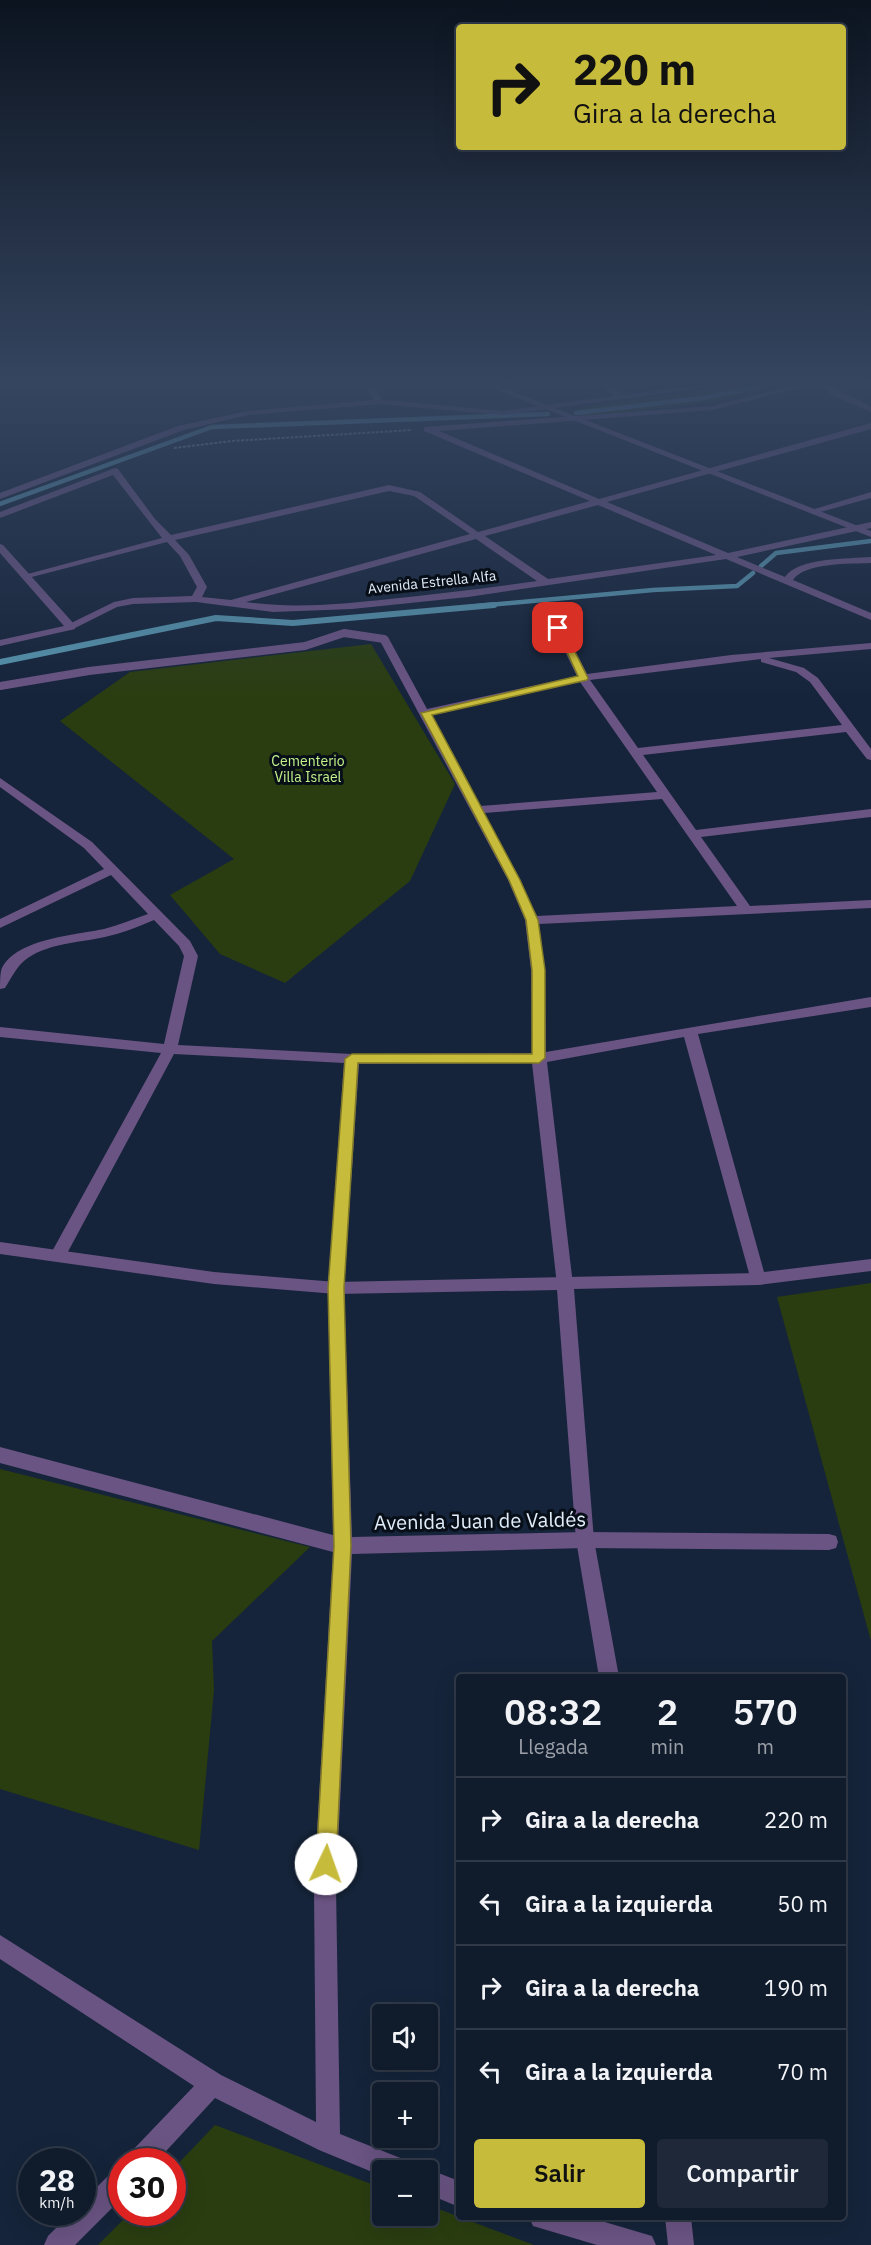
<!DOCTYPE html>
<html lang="es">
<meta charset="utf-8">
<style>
body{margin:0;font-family:"IBM Plex Sans",sans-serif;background:#1e2838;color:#f1f3f6;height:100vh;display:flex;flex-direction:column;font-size:22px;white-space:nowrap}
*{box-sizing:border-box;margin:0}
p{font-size:20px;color:#9ca1a9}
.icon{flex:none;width:33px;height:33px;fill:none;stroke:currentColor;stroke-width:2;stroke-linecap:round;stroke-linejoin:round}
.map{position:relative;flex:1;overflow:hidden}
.panel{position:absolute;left:456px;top:1674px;width:390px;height:546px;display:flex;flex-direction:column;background:#101b2c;border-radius:6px;box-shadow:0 6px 24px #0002,0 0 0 2px #303948}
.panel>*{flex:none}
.guide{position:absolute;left:456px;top:24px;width:390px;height:126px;border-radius:6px;box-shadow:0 6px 24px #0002,0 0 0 2px #303948;background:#c7bb3b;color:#111;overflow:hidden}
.fabs{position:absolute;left:372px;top:2004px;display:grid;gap:12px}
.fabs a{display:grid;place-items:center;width:66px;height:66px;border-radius:6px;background:#101b2c;box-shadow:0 6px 24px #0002,0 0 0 2px #303948;font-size:30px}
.speed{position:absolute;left:18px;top:2148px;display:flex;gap:12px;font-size:30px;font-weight:700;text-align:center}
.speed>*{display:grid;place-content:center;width:78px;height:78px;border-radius:50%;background:#101b2c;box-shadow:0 6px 24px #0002,0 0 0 2px #303948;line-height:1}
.speed small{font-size:15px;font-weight:400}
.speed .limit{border:9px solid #d22;background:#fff;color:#111}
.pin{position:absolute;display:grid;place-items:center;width:51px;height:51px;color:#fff;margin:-26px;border-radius:12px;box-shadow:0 3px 9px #0006}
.me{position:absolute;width:66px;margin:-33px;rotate:3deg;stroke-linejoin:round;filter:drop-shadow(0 0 4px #0008)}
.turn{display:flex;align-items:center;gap:21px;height:126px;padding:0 18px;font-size:27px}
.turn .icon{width:78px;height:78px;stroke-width:2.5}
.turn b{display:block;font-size:42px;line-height:51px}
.eta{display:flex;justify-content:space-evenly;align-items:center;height:102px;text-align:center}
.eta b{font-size:36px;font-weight:600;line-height:42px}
.primary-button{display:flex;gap:12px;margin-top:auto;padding:12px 18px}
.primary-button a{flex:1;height:69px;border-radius:6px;background:#c7bb3b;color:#111;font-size:24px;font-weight:600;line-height:69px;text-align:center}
.primary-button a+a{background:#1e2838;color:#f1f3f6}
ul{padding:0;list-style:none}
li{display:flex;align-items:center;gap:18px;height:84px;padding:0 18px;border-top:2px solid #303948}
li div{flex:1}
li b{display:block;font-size:22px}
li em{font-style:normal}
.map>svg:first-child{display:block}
.green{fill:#2a3d10}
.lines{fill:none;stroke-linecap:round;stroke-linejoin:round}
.stream-far1{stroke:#5693ad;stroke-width:4.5}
.stream{stroke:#5693ad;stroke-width:6}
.path{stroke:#7e8b9d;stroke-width:2;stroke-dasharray:3 1.5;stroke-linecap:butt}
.service{stroke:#6a5483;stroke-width:8}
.minor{fill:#6a5483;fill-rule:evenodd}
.tertiary{fill:#6a5483;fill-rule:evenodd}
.route{fill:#c7bb3b;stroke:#817a26;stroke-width:1.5}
.labels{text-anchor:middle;stroke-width:6;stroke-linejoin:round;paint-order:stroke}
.far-street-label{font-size:14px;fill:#e2edfb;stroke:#070e17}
.far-park-label{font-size:14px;fill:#c4f48b;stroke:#070e17}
.near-street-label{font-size:20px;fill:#e2edfb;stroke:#070e17}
</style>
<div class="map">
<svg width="871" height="2245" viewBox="0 0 871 2245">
<rect width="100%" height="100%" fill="#15243a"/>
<g class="green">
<path d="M 745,384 L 786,384 L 718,401 L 586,417 L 580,407 Z"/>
<path d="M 371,644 L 455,784 L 410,881 L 285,983 L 220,954 L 170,895 L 234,859 L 60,721 L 130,672 Z"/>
<path d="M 871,1283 L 871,1641 L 777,1297 Z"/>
<path d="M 0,1469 L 310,1547 L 212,1641 L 214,1690 L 199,1850 L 0,1789 Z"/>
<path d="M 215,2125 L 382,2188 L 382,2216 L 428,2216 L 428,2205 L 534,2245 L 98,2245 L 130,2213 L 172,2212 L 173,2169 Z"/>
</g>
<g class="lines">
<g class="stream-far1">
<path d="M 576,413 L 703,398 L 771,384"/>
<path d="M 0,504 L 212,427 L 548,414"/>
<path d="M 761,566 L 776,553 L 871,541"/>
<path d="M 478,606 L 653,590 L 737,586 L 753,573"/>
</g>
<path class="stream" d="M 0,662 L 216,618 L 293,623 L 494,605"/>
<path class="path" d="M 174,448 L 232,441 L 412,430"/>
<path class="service" d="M 0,686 L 89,671 L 305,646 L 344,633 L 384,639"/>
<g class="minor">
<path d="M 364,384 L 372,384 L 382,400 L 503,411 L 614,396 L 601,384 L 610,384 L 623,395 L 709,384 L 731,384 L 503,415 L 379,404 L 248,415 L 184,430 L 0,499 L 0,493 L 178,426 L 248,411 L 374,400 Z"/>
<path d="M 800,384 L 813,384 L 713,410 L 439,431 L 599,499 L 871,423 L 871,429 L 607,502 L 728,553 L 871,522 L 871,528 L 737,557 L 785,577 C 798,557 849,559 871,557 L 871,563 C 851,564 805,562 793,580 L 871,613 L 871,620 L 726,559 L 468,597 L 352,609 L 273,612 L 196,602 L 133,604 L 117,607 L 71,630 L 67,629 L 67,625 L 114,602 L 133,598 L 192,596 L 197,587 L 180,556 L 167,542 L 24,579 L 24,575 L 162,538 L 113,475 L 0,518 L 0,512 L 115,468 L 118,469 L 155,519 L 171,535 L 389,485 L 420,492 L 478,532 L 590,501 L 424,431 L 424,427 L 713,406 ZM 389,491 L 414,496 L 470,534 L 231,600 L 202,597 L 207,587 L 189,555 L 175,540 ZM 598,505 L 716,555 L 548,579 L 485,536 ZM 476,539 L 537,581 C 488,588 439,594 390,599 C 342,604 293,609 246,602 Z"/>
<path d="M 819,384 L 828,384 L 871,407 L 871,412 L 832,395 Z"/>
<path d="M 871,492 L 871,498 L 813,514 L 808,511 Z"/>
<path d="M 550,608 L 555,611 L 587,674 L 731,655 L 871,643 L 871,649 L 769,658 L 804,668 L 818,678 L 871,749 L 871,760 L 867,759 L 846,732 L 643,755 L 696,830 L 871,809 L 871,817 L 701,837 L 750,906 L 871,900 L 871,908 L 539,924 L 545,970 L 546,1052 L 871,997 L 871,1007 L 698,1034 L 764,1272 L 871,1259 L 871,1271 L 758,1285 L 752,1284 L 684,1037 L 547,1062 L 573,1285 L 571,1290 L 565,1291 L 559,1290 L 557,1285 L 532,1063 L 359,1064 L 344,1288 L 352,1537 L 585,1532 L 829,1534 L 836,1536 L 838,1542 L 836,1548 L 829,1550 L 585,1548 L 352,1554 L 336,1887 L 340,2134 L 408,2161 L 411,2170 L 382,2170 L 382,2176 L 319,2150 L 215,2098 L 156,2162 L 127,2162 L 130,2153 L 194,2086 L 0,1959 L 0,1935 L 221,2075 L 316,2122 L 314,1887 L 333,1552 L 0,1463 L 0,1447 L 333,1535 L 328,1288 L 344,1063 L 174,1054 L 63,1261 L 51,1261 L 49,1257 L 161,1053 L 0,1037 L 0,1027 L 164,1044 L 184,956 L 179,946 L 154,920 C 138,927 122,933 105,937 C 78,943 46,943 24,961 C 15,969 11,979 5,988 L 0,989 C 0,984 0,976 1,971 C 12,939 76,935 104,929 C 119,925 133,919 148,914 L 111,875 L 0,928 L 0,919 L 104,869 L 84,848 L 0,787 L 0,778 L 92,842 L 190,941 L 198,956 L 178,1045 L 352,1054 L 532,1053 L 531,970 L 525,920 L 508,880 L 379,639 L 388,637 L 427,709 L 577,676 L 545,611 ZM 761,659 L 761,662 L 796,672 L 810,682 L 842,725 L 638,748 L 590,680 ZM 580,682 L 657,792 L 480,806 L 431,715 ZM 662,799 L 737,906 L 537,916 L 484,813 Z"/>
<path d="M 122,2168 L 122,2198 L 75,2245 L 44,2245 L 48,2236 L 72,2212 L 82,2212 L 82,2202 L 113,2171 Z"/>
<path d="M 428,2169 L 459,2181 L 459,2207 L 428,2194 L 428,2170 L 426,2170 Z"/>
<path d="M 529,2217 L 588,2217 L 652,2236 L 656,2245 L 597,2245 L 533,2226 Z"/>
</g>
<g class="tertiary">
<path d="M 482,384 L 493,384 L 871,531 L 871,537 Z"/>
<path d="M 0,544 L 3,545 L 75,625 L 75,629 L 0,646 L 0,640 L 64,626 L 0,553 Z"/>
<path d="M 0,1242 L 214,1272 L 336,1282 L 758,1273 L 764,1274 L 766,1279 L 764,1284 L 758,1285 L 574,1289 L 594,1540 L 619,1677 L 599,1677 L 576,1540 L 557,1290 L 336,1294 L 214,1284 L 0,1254 Z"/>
<path d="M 665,2217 L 691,2217 L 694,2245 L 668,2245 Z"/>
</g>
</g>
<linearGradient id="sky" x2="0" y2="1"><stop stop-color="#0c1420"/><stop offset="0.55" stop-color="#354560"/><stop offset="1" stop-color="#354560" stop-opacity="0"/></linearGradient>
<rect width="871" height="698" fill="url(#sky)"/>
<path class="route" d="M 555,626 L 563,628 L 588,678 L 587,680 L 432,715 L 520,880 L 538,920 L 545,970 L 545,1058 L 539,1063 L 358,1063 L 344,1288 L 351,1546 L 336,1864 L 333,1871 L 326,1874 L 319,1871 L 316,1864 L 334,1546 L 328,1288 L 345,1059 L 352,1054 L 532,1054 L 532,970 L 526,920 L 509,880 L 421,713 L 578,676 Z"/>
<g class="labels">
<g class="far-street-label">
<text transform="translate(432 582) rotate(-6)" y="5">Avenida Estrella Alfa</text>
</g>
<g class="far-park-label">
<text x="308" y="766">Cementerio<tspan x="308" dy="16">Villa Israel</tspan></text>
</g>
<g class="near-street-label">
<text transform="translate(480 1521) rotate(-1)" y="7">Avenida Juan de Valdés</text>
</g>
</g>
</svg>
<div class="fabs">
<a><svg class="icon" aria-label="sound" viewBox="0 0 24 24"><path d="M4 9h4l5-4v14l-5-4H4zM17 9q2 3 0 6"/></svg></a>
<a>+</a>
<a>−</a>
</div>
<div class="speed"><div>28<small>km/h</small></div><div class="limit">30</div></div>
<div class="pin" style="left:558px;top:628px;background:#d93025"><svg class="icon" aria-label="arrive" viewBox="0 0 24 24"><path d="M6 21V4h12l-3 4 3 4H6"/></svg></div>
<svg class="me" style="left:326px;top:1864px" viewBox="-20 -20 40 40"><circle r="19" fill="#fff"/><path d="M0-13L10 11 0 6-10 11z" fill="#c7bb3b"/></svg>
<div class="guide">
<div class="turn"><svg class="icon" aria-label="right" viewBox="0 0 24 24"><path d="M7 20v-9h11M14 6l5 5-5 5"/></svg><div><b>220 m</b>Gira a la derecha</div></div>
</div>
<section class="panel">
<div class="eta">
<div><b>08:32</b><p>Llegada</p></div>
<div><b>2</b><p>min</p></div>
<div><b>570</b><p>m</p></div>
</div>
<ul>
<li><svg class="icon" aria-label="right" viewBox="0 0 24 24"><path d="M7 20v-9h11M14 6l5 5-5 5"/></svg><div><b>Gira a la derecha</b></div><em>220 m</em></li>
<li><svg class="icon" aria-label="left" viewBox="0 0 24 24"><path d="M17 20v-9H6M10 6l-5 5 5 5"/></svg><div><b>Gira a la izquierda</b></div><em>50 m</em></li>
<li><svg class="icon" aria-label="right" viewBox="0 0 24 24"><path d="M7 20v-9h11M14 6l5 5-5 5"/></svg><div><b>Gira a la derecha</b></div><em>190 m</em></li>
<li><svg class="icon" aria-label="left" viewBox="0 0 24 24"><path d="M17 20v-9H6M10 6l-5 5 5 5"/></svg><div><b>Gira a la izquierda</b></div><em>70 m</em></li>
</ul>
<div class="primary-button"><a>Salir</a><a>Compartir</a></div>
</section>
</div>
